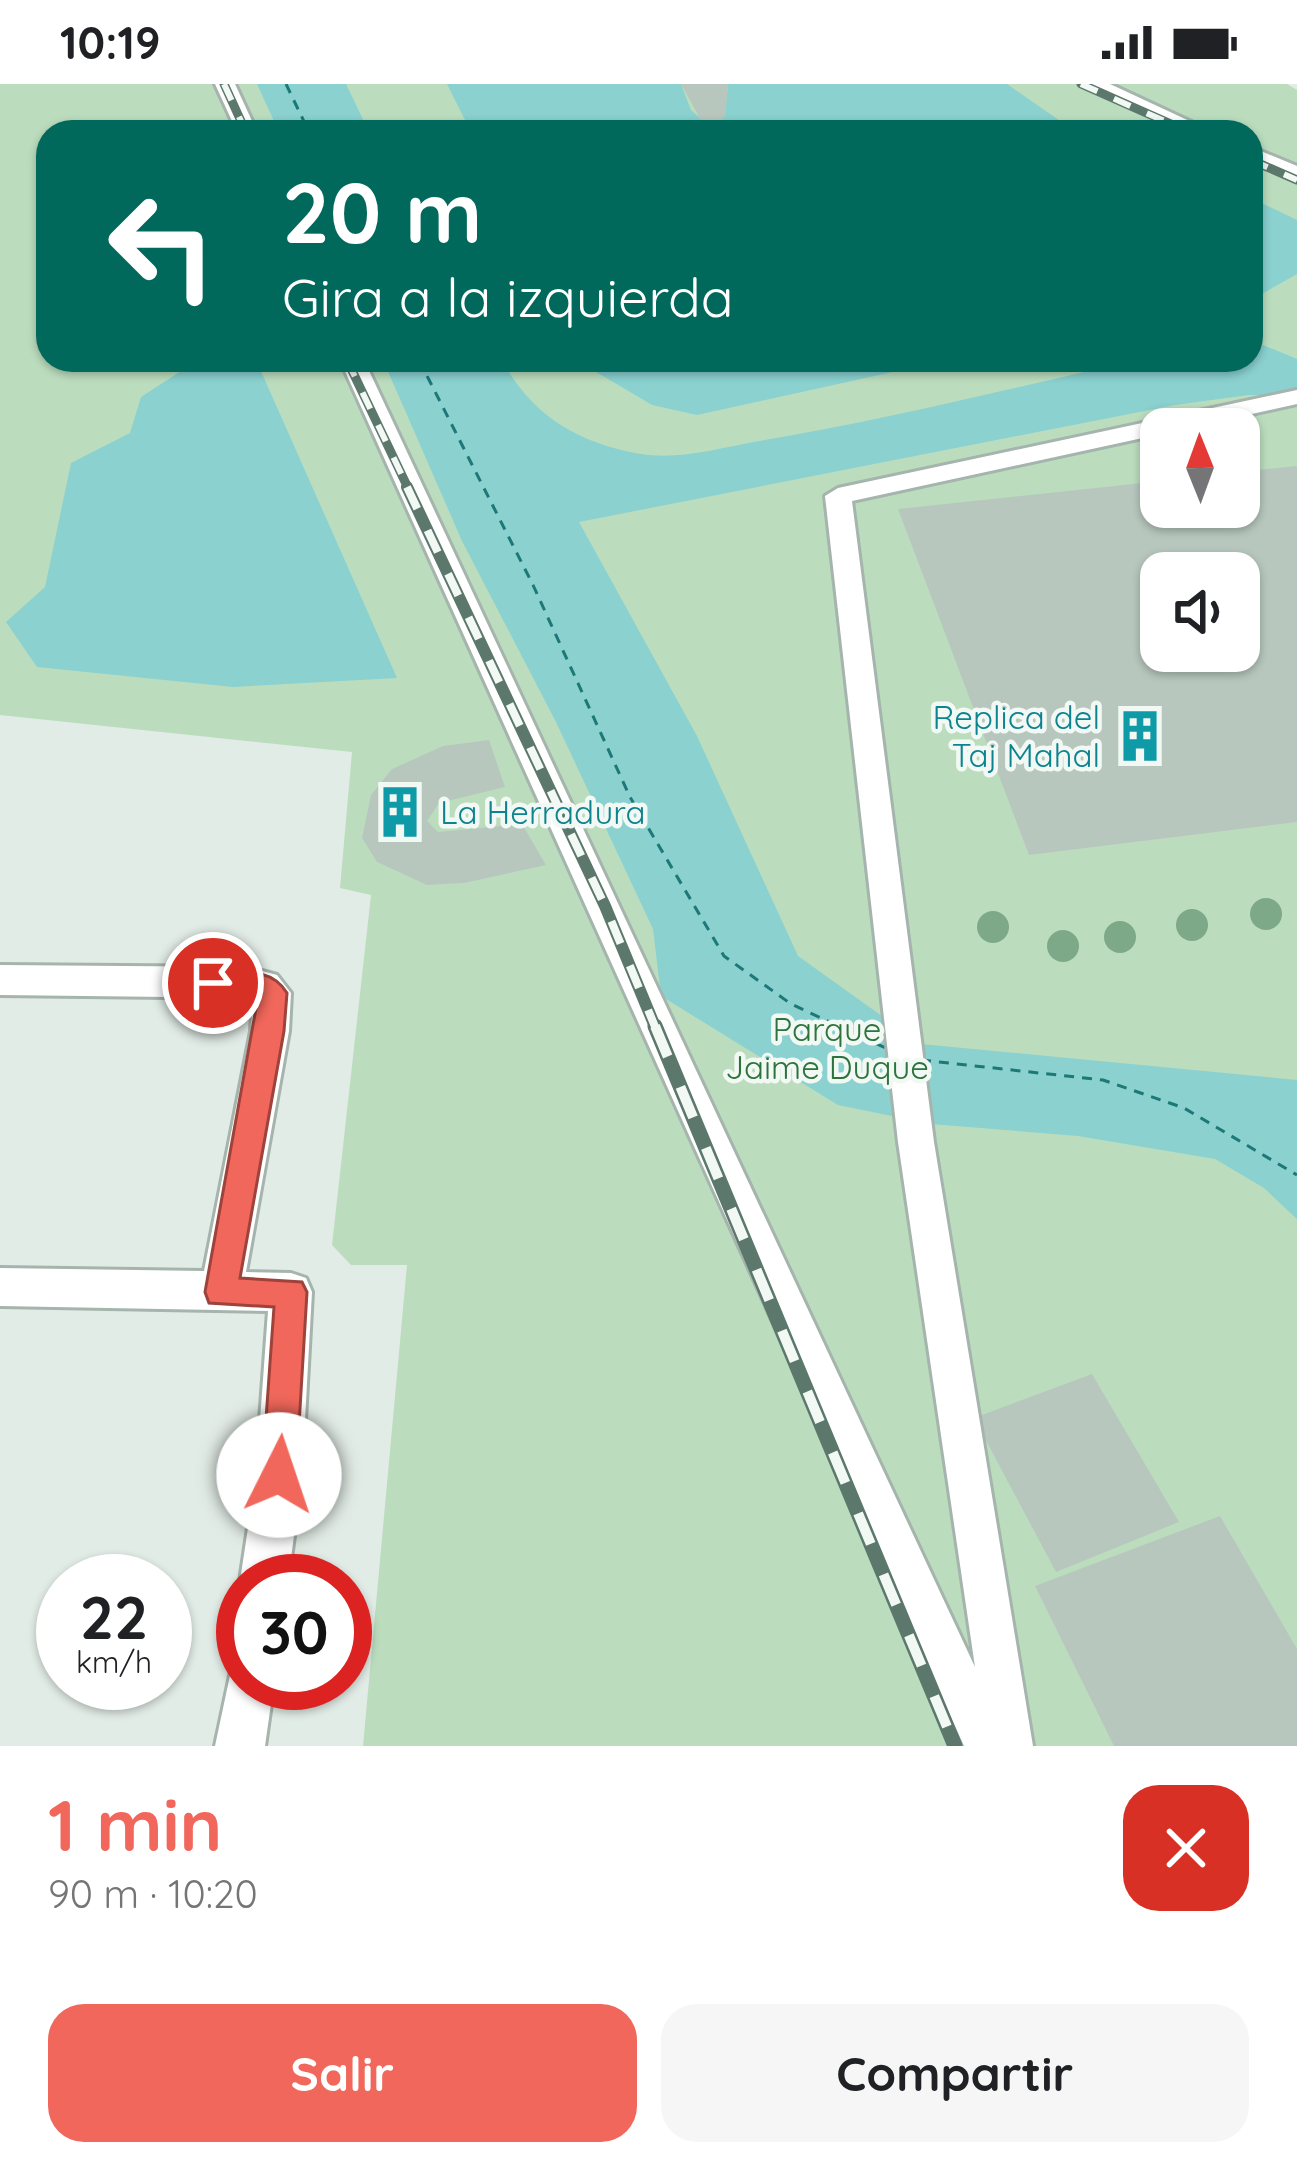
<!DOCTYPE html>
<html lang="es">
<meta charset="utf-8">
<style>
body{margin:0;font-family:Quicksand,sans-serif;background:#f6f6f6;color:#202124;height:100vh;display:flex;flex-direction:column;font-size:45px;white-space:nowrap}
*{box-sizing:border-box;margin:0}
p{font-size:39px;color:#757577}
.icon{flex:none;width:66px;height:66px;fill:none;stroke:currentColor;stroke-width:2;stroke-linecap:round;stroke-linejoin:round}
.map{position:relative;height:1662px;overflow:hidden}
.sheet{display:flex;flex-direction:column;background:#fff;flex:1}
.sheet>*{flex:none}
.top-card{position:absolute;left:36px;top:36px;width:1227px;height:252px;border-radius:36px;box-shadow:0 3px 9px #0004;background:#00695c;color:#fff;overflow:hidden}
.needle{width:78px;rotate:359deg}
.controls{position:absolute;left:1140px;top:324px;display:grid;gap:24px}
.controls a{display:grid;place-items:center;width:120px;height:120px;border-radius:24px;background:#fff;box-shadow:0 3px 9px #0004;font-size:60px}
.speed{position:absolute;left:36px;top:1470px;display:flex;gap:24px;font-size:60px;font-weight:700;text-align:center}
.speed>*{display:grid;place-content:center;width:156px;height:156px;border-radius:50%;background:#fff;box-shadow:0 3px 9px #0004;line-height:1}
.speed small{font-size:30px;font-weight:400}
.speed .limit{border:18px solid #d22;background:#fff;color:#111}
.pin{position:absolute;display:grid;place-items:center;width:102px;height:102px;color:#fff;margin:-51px;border:6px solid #fff;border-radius:50%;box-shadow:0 3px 12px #0007}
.me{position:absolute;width:132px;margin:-66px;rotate:4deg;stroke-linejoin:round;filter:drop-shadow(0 0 9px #0008)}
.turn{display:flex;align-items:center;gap:42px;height:252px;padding:0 48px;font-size:54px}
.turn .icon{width:156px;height:156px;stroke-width:2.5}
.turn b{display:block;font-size:84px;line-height:102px}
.round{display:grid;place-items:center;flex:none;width:126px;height:126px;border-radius:36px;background:#f6f6f6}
.head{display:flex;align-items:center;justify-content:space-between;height:204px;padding:0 48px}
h1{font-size:72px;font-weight:700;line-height:90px;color:#f1675b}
.primary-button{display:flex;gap:24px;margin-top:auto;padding:24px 48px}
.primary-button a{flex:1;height:138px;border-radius:36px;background:#f1675b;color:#fff;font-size:48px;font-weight:700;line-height:138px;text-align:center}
.primary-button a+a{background:#f6f6f6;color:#202124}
.status{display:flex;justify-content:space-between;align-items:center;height:84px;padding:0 60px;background:#fff;direction:ltr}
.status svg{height:33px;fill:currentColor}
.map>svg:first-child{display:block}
.green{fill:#bbddbe;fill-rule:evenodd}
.water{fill:#8ad1d0}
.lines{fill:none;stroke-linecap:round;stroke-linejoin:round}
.ferry{stroke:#1d7878;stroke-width:3;stroke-dasharray:10 8;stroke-linecap:butt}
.building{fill:#b7c7be;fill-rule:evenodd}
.pedestrian-casing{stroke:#a5b4ac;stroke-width:6}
.minor-casing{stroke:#a5b4ac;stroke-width:6}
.pedestrian{fill:#fff;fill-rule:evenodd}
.minor{fill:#fff;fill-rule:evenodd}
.rail-far2-casing{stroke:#5c786c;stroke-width:9}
.rail-far1-casing{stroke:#5c786c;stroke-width:12}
.rail-casing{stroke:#5c786c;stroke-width:15}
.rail-far2{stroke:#f2f8f4;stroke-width:6;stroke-dasharray:18;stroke-linecap:butt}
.rail-far1{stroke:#f2f8f4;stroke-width:8;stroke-dasharray:24;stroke-linecap:butt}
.rail{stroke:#f2f8f4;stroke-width:10;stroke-dasharray:33;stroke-linecap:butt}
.tree{fill:#7ea988}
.route{fill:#f1675b;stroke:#9d433b;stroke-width:3}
.labels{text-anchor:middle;stroke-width:9;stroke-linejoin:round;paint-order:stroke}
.culture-label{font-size:33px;fill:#0d838f;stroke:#f2f8f4;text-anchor:end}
.park-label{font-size:33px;fill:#2c733c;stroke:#f2f8f4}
</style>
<div class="status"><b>10:19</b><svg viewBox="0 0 49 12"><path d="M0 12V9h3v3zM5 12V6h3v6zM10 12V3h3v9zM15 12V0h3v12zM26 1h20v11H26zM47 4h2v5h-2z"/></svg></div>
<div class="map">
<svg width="1297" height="1662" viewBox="0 0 1297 1662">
<rect width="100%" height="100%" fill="#e2ece6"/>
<path class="green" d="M 0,0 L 1287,0 L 1297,6 L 1297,1662 L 363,1662 L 407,1181 L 351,1181 L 332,1161 L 371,811 L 340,804 L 352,668 L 0,631 ZM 48,48 L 1251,48 L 1251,276 L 48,276 ZM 1161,345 L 1239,345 L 1239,423 L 1161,423 ZM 1161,489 L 1239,489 L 1239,567 L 1161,567 Z"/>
<g class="water">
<path d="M 257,0 L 346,0 L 369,48 L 279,48 Z"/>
<path d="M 447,0 L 681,0 L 691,26 L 709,42 L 719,40 L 725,31 L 728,0 L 1007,0 L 1076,48 L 471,48 Z"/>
<path d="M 1251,114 L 1297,136 L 1297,190 L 1251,216 Z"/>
<path d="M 1251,256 L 1297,275 L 1297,311 L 1249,311 L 1175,321 L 579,438 L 697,652 L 798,872 L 921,960 L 1297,996 L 1297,1135 L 1264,1104 L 1215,1075 L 1078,1052 L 931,1040 L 838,1021 L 661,912 L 653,845 L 556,638 L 462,457 L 383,276 L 502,276 C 532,332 578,359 641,370 C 679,376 721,364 759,357 C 869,339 976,313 1084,288 L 1110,276 L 1251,276 Z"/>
<path d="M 198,276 L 256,276 L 397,594 L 233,603 L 37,583 L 6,538 L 45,503 L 71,379 L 130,349 L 141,313 Z"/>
<path d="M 576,276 L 947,276 L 697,331 L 652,321 Z"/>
</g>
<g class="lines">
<g class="ferry">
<path d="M 286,0 L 309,48"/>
<path d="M 419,276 L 533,501 L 630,713 L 724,872 L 791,920 L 890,966"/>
<path d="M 921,976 L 1103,996 L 1184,1024 L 1297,1091"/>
</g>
</g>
<g class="building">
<path d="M 681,0 L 728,0 L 725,31 L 719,40 L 703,40 Z"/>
<path d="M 1297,382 L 1297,738 L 1029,771 L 898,425 L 1161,397 L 1161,423 L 1239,423 L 1239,388 ZM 1161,489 L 1239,489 L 1239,567 L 1161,567 Z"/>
<path d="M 489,656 L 505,703 L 439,719 L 427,737 L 438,748 L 522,740 L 546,781 L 464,799 L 427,801 L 377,778 L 362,754 L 371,711 L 392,685 L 443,662 Z"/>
<path d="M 1092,1290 L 1179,1438 L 1056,1488 L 974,1334 Z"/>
<path d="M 1220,1432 L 1297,1565 L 1297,1662 L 1114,1662 L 1035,1502 Z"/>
</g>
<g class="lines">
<g class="pedestrian-casing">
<g id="pedestrian">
<path d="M 215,0 L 235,0 L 257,48 L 237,48 Z"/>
<path d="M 1084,0 L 1110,0 L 1213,48 L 1186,48 Z"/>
<path d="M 1251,63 L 1297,82 L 1297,96 L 1251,77 Z"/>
<path d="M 340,276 L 364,276 L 975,1583 L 898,1058 L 825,412 L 838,404 L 1297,306 L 1297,320 L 1184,345 L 1161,345 L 1161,350 L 852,417 L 934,1058 L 1033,1662 L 964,1662 Z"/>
</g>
</g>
<g class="minor-casing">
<g id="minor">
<path d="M 0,881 L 247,883 L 277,891 L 291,909 L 289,947 L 246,1188 L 291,1189 L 306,1194 L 312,1208 L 302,1391 L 288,1497 L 243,1497 L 243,1504 L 240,1497 L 256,1391 L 268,1227 L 0,1222 L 0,1184 L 204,1187 L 251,947 L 253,914 L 0,911 Z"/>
<path d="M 243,1577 L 243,1599 L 274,1599 L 265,1662 L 215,1662 L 232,1582 Z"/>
</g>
</g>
<use href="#pedestrian" class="pedestrian"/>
<use href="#minor" class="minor"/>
<g class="rail-far2-casing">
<g id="rail-far2">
<path d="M 224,0 L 246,48"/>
<path d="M 1081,0 L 1189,48"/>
<path d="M 1251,76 L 1297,96"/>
<path d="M 347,276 L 409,406"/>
</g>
</g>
<g class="rail-far1-casing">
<path id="rail-far1" d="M 407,403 L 605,822 L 656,945"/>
</g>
<g class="rail-casing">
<path id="rail" d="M 655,942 L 955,1662"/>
</g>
<use href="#rail-far2" class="rail-far2"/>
<use href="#rail-far1" class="rail-far1"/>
<use href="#rail" class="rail"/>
</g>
<g class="tree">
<circle cx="1266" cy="830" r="16"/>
<circle cx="1192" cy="841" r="16"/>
<circle cx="993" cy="843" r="16"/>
<circle cx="1120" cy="853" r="16"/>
<circle cx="1063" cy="862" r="16"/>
</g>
<path class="route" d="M 213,888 C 240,889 271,882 287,909 L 284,947 L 240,1194 L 302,1198 L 307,1208 L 296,1391 L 291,1403 L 279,1408 L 267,1403 L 262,1391 L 274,1223 L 209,1219 L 205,1208 L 258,913 L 203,907 L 199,899 L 203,891 Z"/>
<defs>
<g id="building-bare" transform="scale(4.14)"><path d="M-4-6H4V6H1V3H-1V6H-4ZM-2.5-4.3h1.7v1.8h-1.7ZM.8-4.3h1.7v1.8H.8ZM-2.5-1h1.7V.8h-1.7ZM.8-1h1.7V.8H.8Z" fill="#0f9aa8" stroke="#f2f8f4" stroke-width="2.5" paint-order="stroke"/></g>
</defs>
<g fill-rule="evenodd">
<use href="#building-bare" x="1140" y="652"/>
<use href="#building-bare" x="400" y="728"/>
</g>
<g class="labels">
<g class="culture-label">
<text x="1100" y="645">Replica del<tspan x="1100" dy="38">Taj Mahal</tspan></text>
<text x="440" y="740" text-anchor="start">La Herradura</text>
</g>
<g class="park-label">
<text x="827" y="957">Parque<tspan x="827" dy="38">Jaime Duque</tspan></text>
</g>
</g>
</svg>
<div class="controls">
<a><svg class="needle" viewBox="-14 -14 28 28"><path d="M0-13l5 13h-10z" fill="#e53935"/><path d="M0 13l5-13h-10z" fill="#757577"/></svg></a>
<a><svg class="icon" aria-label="sound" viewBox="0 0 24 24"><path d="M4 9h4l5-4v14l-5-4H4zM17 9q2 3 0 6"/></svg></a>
</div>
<div class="speed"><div>22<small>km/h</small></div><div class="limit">30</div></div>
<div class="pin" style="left:213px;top:899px;background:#d93025"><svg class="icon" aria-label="arrive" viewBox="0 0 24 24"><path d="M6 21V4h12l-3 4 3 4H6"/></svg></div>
<svg class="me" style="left:279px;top:1391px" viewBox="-20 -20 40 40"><circle r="19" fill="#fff"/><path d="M0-13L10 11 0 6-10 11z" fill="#f1675b"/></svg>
<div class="top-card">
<div class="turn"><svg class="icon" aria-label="left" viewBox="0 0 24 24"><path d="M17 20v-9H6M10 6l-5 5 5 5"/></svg><div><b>20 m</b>Gira a la izquierda</div></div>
</div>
</div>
<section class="sheet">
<div class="head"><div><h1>1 min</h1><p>90 m · 10:20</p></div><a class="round" style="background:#d93025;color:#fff"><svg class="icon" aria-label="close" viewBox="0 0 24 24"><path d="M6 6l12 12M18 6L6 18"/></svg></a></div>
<div class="primary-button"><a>Salir</a><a>Compartir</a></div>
</section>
